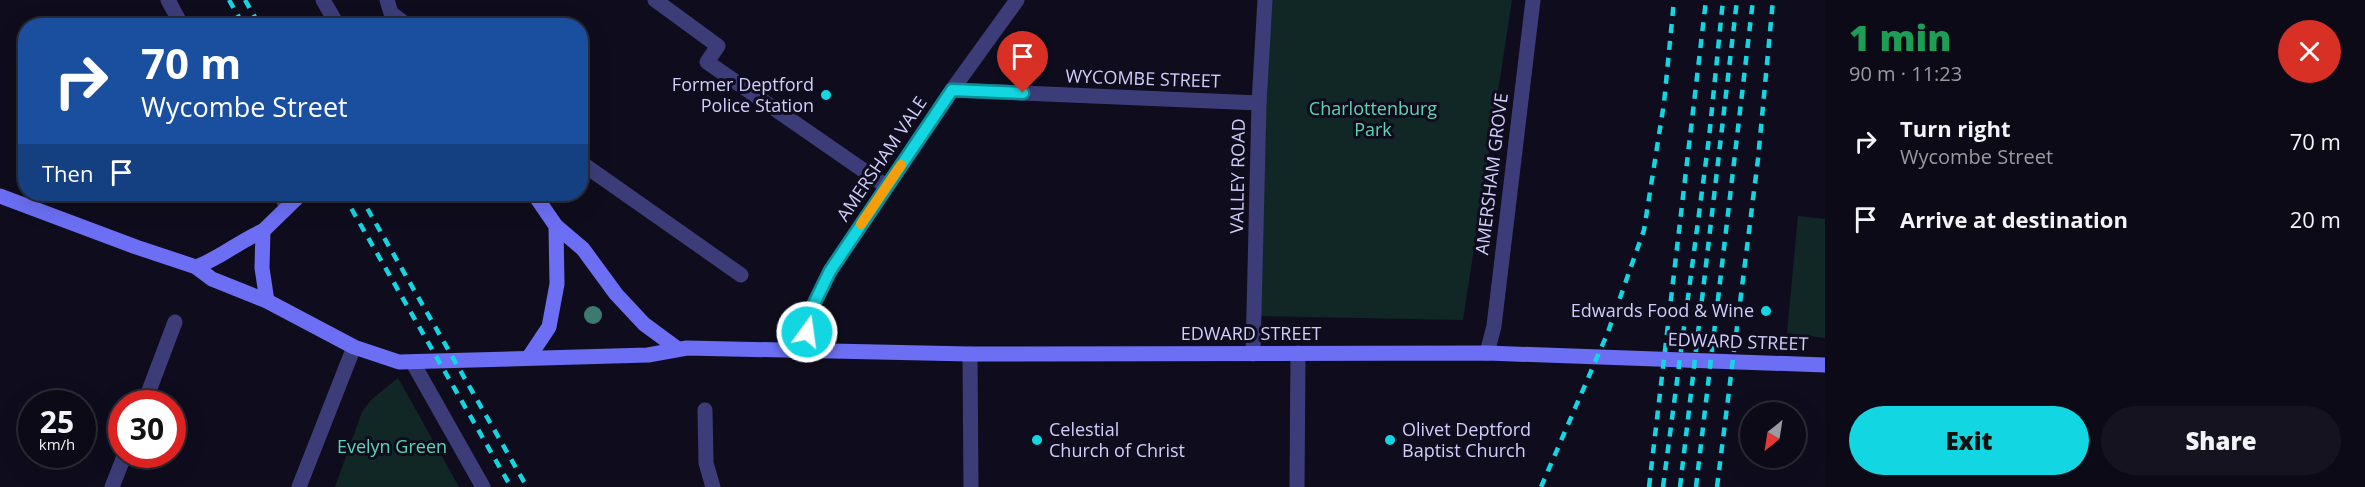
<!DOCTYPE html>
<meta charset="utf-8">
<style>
body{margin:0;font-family:"Open Sans",sans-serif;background:#14131f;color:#f1f3f6;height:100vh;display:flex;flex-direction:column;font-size:22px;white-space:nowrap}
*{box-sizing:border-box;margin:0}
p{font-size:20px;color:#9a9aa1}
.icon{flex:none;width:33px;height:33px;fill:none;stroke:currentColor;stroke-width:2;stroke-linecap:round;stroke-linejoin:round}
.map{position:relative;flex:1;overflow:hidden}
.details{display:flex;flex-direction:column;background:#0b0a16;width:540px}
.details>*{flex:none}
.guide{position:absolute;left:18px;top:18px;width:570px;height:183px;border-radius:24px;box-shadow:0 6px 24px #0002,0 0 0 2px #2b2b35;background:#1a4fa0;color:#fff;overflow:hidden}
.needle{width:39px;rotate:210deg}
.tools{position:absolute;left:1740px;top:402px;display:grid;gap:12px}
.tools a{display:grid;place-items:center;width:66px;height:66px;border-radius:50%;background:#0b0a16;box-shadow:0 6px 24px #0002,0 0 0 2px #2b2b35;font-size:30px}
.speed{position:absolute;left:18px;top:390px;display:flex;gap:12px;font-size:30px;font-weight:700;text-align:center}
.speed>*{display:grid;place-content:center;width:78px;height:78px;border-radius:50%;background:#0b0a16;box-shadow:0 6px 24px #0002,0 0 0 2px #2b2b35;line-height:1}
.speed small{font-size:15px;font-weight:400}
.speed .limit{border:9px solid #d22;background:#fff;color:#111}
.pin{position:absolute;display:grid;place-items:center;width:51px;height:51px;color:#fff;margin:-62px -26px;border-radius:50% 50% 50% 0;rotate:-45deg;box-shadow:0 0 6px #0007}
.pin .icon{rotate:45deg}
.me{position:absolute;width:66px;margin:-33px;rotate:14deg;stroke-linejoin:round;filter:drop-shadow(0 0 4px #0008)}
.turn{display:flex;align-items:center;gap:21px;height:126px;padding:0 24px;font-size:27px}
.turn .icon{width:78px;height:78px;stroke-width:2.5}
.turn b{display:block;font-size:42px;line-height:51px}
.then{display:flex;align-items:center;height:57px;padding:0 24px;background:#0003;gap:12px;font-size:22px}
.round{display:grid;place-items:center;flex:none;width:63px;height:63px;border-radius:32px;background:#14131f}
.headline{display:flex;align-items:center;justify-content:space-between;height:102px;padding:0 24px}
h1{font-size:36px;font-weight:800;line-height:45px;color:#1e9e55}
.action{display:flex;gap:12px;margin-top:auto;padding:12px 24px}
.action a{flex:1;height:69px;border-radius:36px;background:#12d7e2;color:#111;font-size:24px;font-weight:800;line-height:69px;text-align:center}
.action a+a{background:#14131f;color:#f1f3f6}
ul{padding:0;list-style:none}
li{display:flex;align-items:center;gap:18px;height:78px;padding:0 24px}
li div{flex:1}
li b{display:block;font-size:22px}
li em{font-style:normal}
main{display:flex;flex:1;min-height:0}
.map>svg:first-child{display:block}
.green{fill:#112725}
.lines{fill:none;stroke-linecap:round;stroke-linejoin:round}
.lane{stroke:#3c3d78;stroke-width:15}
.street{stroke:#3c3d78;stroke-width:15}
.secondary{stroke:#6c6ff3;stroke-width:15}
.rail{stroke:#12d7e2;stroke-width:4.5;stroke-dasharray:9 8;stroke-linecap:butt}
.tree{fill:#3c7a6f}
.route-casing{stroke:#0c8c93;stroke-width:15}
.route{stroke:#12d7e2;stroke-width:10}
.slow{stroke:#f59e0b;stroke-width:10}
.poi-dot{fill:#12d7e2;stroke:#0f0d1d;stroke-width:2}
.labels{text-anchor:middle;stroke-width:6;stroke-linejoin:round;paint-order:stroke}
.street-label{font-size:18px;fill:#d1cefb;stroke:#0f0d1d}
.poi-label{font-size:18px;fill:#d1cefb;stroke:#0f0d1d;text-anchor:end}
.park-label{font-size:18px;fill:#60d4b2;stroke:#0f0d1d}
</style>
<main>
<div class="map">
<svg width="1825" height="487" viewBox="0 0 1825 487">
<rect width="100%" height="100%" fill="#0f0d1d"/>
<g class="green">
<path d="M 1259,0 L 1512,0 L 1463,320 L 1256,316 Z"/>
<path d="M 1798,216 L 1825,219 L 1825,338 L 1787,333 Z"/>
<path d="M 398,378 L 459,487 L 335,487 L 362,412 L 371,400 Z"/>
</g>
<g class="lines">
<g class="lane">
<path d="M 387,0 L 391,13 L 408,26"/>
<path d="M 655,0 L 718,46 L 707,62 L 886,186"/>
<path d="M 952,90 L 1259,103"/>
<path d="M 580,162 L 741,275"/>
<path d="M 413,363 L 483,487"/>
</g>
<g class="street">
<path d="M 168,0 L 182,26"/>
<path d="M 323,0 L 338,26"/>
<path d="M 280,194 L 286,205"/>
<path d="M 803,352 L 810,312 L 830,271 L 952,90 L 1017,0"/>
<path d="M 1487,353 L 1494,326 L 1533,0"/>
<path d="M 970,354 L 971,487"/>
<path d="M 1253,354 L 1259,103 L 1265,0"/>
<path d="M 144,404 L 175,322"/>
<path d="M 705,410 L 706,463 L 713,487"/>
<path d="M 112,487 L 125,454"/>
<path d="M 299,487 L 354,347"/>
<path d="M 1297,487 L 1298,353"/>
</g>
<g class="secondary">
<path d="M 0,196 L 136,247 L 196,267 L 212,279 L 267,301 L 354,347 L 399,362 L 648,355 L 687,348 L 970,354 L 1487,353 L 1825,365"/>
<path d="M 556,226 L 583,249 L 616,294 L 644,324 L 678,349"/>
<path d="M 196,267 C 221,258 239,241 263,231"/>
<path d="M 267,301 L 262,268 L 263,231 L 301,194"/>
<path d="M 529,357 L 549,327 L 557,284 L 556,226 L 534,194"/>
</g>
<g class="rail">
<path d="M 229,0 L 244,26"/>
<path d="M 245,0 L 260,26"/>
<path d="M 343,194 L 511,487"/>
<path d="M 359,194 L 527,487"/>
<path d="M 1541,487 L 1608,332 L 1644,230 L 1664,103 L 1674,0"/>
<path d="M 1649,487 L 1706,0"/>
<path d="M 1663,487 L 1709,138 L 1723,0"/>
<path d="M 1680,487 L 1737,0"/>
<path d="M 1696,487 L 1753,0"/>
<path d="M 1717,487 L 1758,159 L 1773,0"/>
</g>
</g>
<circle class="tree" cx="593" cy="315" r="9"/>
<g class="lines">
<g class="route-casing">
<path id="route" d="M 807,332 L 810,312 L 830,271 L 952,90 L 1023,93"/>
</g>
<use href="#route" class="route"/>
<path class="slow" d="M 861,224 L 901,165"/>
</g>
<g class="poi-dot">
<circle cx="826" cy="95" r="6"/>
<circle cx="1766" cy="311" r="6"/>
<circle cx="1037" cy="440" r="6"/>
<circle cx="1390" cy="440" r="6"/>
</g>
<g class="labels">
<g class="street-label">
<text transform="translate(1143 79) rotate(2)" y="6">WYCOMBE STREET</text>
<text transform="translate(882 159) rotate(-56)" y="6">AMERSHAM VALE</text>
<text transform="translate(1492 174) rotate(-83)" y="6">AMERSHAM GROVE</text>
<text transform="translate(1238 176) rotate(-89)" y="6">VALLEY ROAD</text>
<text x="1251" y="340">EDWARD STREET</text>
<text transform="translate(1738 342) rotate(2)" y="6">EDWARD STREET</text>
</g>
<g class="poi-label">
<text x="814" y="91">Former Deptford<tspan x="814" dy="21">Police Station</tspan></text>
<text x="1754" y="317">Edwards Food &amp; Wine</text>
<text x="1049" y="436" text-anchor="start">Celestial<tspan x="1049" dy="21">Church of Christ</tspan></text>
<text x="1402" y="436" text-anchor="start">Olivet Deptford<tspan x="1402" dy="21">Baptist Church</tspan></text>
</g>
<g class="park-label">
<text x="1373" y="115">Charlottenburg<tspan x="1373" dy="21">Park</tspan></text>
<text x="392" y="453">Evelyn Green</text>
</g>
</g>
</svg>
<div class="tools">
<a><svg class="needle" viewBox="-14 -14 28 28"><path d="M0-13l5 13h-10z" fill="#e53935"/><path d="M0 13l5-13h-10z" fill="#9a9aa1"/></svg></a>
</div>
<div class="speed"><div>25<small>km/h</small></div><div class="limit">30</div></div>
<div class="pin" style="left:1023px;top:93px;background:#d93025"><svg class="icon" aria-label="arrive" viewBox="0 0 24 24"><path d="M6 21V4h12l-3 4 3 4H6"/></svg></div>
<svg class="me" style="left:807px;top:332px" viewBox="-20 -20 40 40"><circle r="17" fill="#12d7e2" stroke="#fff" stroke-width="3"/><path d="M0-11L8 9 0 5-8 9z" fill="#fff"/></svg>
<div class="guide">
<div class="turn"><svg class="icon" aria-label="right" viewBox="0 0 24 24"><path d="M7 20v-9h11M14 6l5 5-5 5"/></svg><div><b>70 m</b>Wycombe Street</div></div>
<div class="then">Then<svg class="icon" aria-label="arrive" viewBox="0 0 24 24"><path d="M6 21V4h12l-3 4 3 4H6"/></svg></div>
</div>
</div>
<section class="details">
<div class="headline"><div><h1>1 min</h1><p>90 m · 11:23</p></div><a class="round" style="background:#d93025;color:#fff"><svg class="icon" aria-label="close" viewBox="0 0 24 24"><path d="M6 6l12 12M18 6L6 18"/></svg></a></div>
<ul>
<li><svg class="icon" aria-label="right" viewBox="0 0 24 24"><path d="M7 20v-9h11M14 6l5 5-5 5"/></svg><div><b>Turn right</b><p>Wycombe Street</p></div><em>70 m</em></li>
<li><svg class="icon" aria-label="arrive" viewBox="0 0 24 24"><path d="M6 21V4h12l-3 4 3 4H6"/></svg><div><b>Arrive at destination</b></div><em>20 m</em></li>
</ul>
<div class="action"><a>Exit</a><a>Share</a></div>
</section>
</main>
